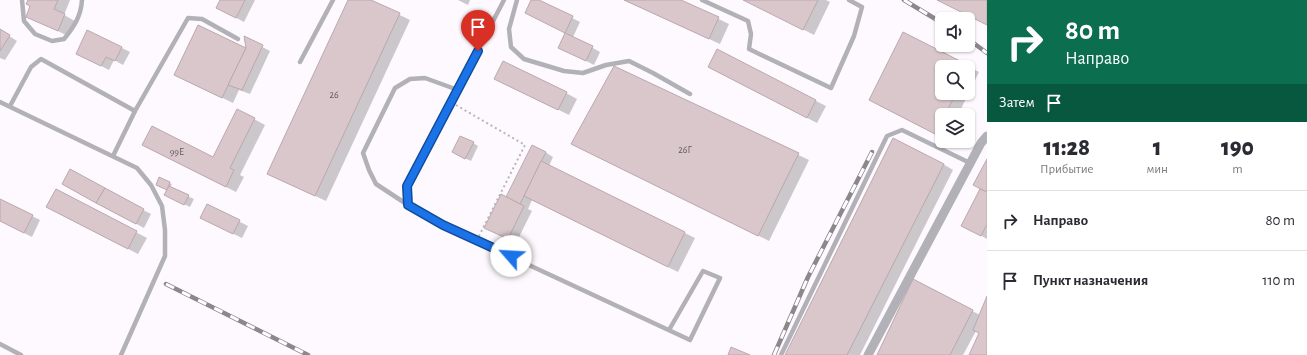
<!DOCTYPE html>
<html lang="ru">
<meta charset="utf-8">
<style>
body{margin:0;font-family:"Alegreya Sans",sans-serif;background:#f2f2f3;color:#2b2b33;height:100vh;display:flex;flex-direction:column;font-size:15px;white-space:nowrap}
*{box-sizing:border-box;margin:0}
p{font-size:13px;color:#7c7c81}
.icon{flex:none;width:22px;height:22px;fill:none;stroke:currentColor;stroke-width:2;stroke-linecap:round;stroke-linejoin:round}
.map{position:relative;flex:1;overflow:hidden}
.details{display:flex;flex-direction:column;background:#fff;width:320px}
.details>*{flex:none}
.banner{background:#0b6e4f;color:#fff;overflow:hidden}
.buttons{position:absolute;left:935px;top:12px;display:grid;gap:8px}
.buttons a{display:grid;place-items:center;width:40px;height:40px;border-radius:6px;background:#fff;box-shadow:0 1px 3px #0004;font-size:20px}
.pin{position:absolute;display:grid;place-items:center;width:34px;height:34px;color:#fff;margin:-41px -17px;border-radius:50% 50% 50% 0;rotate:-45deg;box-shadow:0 0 4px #0007}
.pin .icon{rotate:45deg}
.me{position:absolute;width:44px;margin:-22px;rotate:296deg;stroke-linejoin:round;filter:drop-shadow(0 0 3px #0008)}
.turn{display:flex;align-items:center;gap:14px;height:84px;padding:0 12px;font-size:18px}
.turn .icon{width:52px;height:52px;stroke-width:2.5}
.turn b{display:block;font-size:28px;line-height:34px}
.then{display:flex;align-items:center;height:38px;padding:0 12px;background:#0003;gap:8px;font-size:15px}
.eta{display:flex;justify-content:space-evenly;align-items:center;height:68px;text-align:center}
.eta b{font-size:24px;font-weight:800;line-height:28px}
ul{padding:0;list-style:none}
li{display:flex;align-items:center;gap:12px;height:60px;padding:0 12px;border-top:1px solid #e1e1e2}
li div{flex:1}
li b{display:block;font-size:15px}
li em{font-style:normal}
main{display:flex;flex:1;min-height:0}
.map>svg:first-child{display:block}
.shadow{fill:#0003;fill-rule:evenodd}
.building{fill:#d9c7cb;stroke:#baa8ad}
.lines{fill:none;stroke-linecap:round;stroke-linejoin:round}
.path{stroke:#b9b4b9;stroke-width:2;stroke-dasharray:2 3;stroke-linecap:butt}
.lane{stroke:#b1b1b7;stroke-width:4.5}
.street{stroke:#b1b1b7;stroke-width:9}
.rail-casing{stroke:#8c878c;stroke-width:4.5}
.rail{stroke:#fff;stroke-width:3;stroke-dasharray:9;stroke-linecap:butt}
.route-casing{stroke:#114b97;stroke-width:10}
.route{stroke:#1a73e8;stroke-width:7}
.labels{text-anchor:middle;stroke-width:3.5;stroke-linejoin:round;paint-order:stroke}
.number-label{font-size:10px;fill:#625a5e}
</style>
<main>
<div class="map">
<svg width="987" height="355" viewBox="0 0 987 355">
<rect width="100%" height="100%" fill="#fef9fe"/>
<g class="shadow">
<path d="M 29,0 L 70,0 L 64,15 L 75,21 L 68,36 L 27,16 L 31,7 Z"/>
<path d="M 221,0 L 255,0 L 244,22 L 225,12 Z"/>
<path d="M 349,0 L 369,0 L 410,20 L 326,201 L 279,179 Z"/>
<path d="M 458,0 L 470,0 L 468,5 Z"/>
<path d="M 533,0 L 537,0 L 580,22 L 573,37 L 600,52 L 594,65 L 559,47 L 566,33 L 534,17 Z"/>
<path d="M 624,0 L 679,0 L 729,24 L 720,44 Z"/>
<path d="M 745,0 L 826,0 L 830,2 L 814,35 Z"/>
<path d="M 0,30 L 17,41 L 5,60 L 0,58 Z"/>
<path d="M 88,31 L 130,52 L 123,65 L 114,60 L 109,70 L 85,58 Z"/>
<path d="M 904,34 L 979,72 L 958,115 L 942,115 L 942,137 L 880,106 ZM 942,67 L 968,67 L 968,93 L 942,93 Z"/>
<path d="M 245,38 L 270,51 L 250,94 L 239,90 L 233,103 L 175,75 L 248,50 Z"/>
<path d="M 615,68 L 809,160 L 769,241 L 582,149 Z"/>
<path d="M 719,72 L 816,101 L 826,106 L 817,123 Z"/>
<path d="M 506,84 L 566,93 L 577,99 L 569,115 Z"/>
<path d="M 237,110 L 265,125 L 240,175 L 244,177 L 236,192 L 143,145 L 213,158 Z"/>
<path d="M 473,143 L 478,146 L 471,161 L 458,155 Z"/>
<path d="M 545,152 L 553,157 L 549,166 L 695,238 L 678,272 L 532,200 L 528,209 L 532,211 L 516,243 L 493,232 L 506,198 Z"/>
<path d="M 987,161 L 987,239 L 962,225 L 981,189 Z"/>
<path d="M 943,164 L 953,170 L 860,355 L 786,355 Z"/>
<path d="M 160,179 L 172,184 L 170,188 L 194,199 L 190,207 L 170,198 L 168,189 Z"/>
<path d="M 71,189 L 143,210 L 151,214 L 144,228 Z"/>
<path d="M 56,190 L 147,238 L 138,254 L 58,213 Z"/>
<path d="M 0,200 L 40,220 L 32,237 L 0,221 Z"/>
<path d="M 207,205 L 248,226 L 242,238 L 209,222 Z"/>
<path d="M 914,281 L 980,315 L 987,298 L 987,355 L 971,355 L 979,333 L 976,331 L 963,355 L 878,355 Z"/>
</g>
<g class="building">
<path d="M 28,0 L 58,0 L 54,9 L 65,14 L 58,31 L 26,17 L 30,6 L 26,4 Z"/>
<path d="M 220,0 L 245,0 L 236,18 L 216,8 Z"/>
<path d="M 348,0 L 371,0 L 400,13 L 315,196 L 267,174 Z"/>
<path d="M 531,0 L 539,0 L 573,16 L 565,33 L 525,13 Z"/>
<path d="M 624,0 L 681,0 L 719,17 L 709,39 Z"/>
<path d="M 743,0 L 818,0 L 803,30 Z"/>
<path d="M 937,0 L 987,0 L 987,25 Z"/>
<path d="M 198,25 L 246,48 L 222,98 L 174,75 Z"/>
<path d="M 0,29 L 10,35 L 0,51 Z"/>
<path d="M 87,30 L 122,47 L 115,61 L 106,57 L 101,66 L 76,54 Z"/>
<path d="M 903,32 L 970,66 L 968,69 L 968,67 L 942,67 L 942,93 L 956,93 L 945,115 L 942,115 L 942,120 L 935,134 L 869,100 Z"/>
<path d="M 565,33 L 593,46 L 586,61 L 558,48 Z"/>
<path d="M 244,36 L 263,45 L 242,90 L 228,85 L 246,48 Z"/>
<path d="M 717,49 L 816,100 L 807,118 L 708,67 Z"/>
<path d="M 503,61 L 567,92 L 558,110 L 494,79 Z"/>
<path d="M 614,66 L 799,153 L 758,236 L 571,144 Z"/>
<path d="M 237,109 L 255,118 L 230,168 L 234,170 L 226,187 L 142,145 L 152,126 L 213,157 Z"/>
<path d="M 460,136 L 474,142 L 465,159 L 452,152 Z"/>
<path d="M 893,138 L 944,164 L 847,355 L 785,355 Z"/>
<path d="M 532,145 L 546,152 L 520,204 L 506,197 Z"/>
<path d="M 987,159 L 987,192 L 973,185 Z"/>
<path d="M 541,161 L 685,232 L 668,267 L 524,196 Z"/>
<path d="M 70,169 L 105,188 L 96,203 L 62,184 Z"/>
<path d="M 159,177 L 170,182 L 167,190 L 156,185 Z"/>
<path d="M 169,186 L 189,195 L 184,205 L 164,195 Z"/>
<path d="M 105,188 L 144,209 L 136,224 L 96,203 Z"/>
<path d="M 56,189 L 137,231 L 128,249 L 46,207 Z"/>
<path d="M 980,189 L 987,192 L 987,224 L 981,236 L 961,226 Z"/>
<path d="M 501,194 L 524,206 L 508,239 L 484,228 Z"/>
<path d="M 0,199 L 33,215 L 24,233 L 0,221 Z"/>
<path d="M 207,204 L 240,220 L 233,234 L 200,218 Z"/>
<path d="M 913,279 L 973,310 L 950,355 L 877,355 Z"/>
<path d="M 987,296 L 987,355 L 969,355 L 979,333 L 973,330 Z"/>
<path d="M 731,347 L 750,355 L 728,355 Z"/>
</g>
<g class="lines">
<path class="path" d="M 456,105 L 525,145 L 479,236"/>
<g class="lane">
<path d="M 22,0 L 24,21 L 35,34 L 52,41 L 64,39 C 74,27 81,16 82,0"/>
<path d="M 504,0 L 407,186 L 408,205 L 443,225 L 690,340 L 720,278 L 703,271 L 669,330"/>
<path d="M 517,0 L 509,29 L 511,47 L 524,59 L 564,71 L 583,73 L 606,65 L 629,61 L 653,73 L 690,94"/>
<path d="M 702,0 L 748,21 L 751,34 L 749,49 L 831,88 L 854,36 L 862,7 L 849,0"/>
<path d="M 300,62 L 333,0"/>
<path d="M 0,102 L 137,168 L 151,185 L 162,206 L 165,230 L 165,256 L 121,355"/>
<path d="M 10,106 L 31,67 L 41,59 L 135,111"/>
<path d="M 113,156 L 135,111 L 188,18 L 202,19 L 238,39"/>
<path d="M 408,205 L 376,184 L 369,170 L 363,153 L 395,88 L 410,79 L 425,78 L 458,90"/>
<path d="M 0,344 L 21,355"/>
<path d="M 781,355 L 887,136 L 902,130 L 970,163"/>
</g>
<path class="street" d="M 868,355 L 981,143 L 987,136"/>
<g class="rail-casing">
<g id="rail">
<path d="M 904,0 L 942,23"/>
<path d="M 968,39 L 987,53"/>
<path d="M 166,284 L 308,355"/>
<path d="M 774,355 L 808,277 L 872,152"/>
</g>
</g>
<use href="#rail" class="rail"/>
</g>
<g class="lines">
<g class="route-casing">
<path id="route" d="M 478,51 L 407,186 L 408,205 L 443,225 L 511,256"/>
</g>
<use href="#route" class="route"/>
</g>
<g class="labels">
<g class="number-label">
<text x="334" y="98">26</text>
<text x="685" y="153">26Г</text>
<text x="177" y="155">99Е</text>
</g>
</g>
</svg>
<div class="buttons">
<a><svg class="icon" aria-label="sound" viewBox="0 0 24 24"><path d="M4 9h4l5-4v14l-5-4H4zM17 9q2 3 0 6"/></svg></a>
<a><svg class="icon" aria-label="search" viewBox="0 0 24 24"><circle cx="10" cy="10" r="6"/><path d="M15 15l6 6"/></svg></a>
<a><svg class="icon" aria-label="layers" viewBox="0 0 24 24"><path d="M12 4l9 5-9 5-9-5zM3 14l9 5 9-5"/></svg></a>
</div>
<div class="pin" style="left:478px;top:51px;background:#d93025"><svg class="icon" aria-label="arrive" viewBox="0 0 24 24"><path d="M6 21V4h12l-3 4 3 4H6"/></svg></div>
<svg class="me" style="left:511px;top:256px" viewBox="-20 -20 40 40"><circle r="19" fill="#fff"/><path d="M0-13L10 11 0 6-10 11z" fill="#1a73e8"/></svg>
</div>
<section class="details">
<div class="banner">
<div class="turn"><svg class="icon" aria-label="right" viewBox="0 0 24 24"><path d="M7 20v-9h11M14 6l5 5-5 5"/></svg><div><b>80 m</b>Направо</div></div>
<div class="then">Затем<svg class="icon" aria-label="arrive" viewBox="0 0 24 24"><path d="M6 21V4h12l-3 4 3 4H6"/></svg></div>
</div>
<div class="eta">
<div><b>11:28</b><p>Прибытие</p></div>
<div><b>1</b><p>мин</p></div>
<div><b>190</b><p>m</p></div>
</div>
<ul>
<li><svg class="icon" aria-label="right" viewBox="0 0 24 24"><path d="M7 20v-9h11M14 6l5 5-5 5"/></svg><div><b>Направо</b></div><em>80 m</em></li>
<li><svg class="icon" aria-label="arrive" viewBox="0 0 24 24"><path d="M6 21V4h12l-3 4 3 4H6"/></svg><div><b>Пункт назначения</b></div><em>110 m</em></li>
</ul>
</section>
</main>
